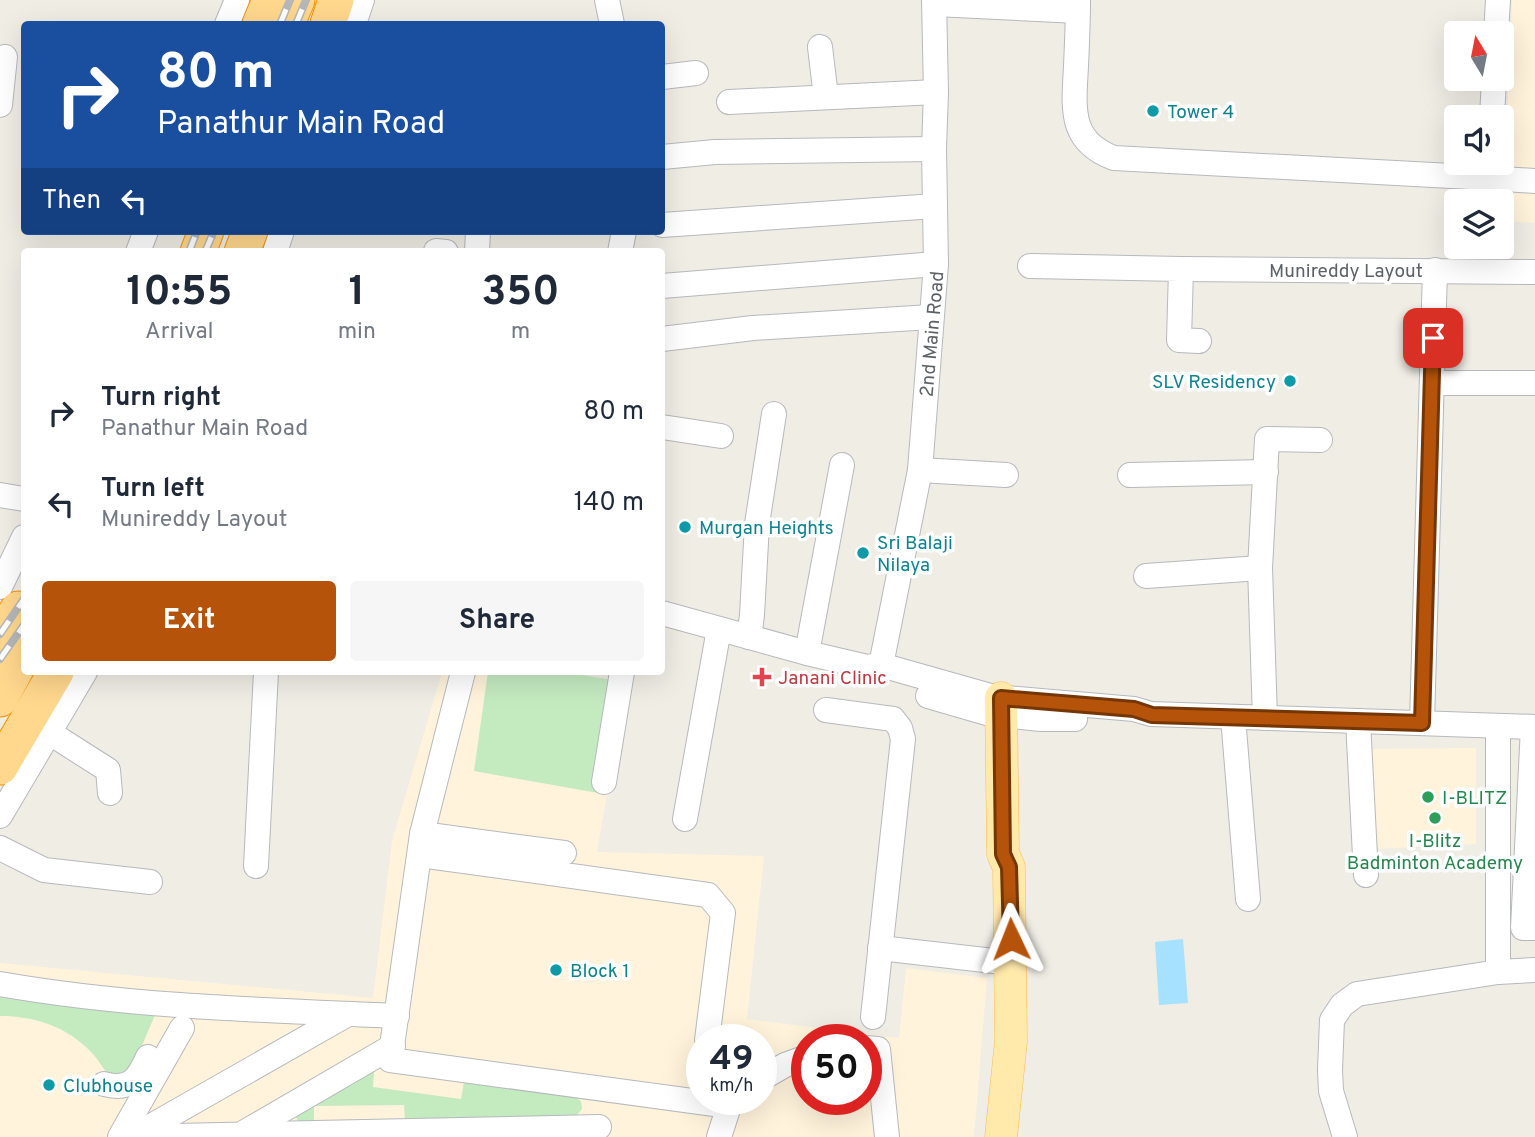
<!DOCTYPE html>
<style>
body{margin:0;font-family:Overpass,sans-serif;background:#f6f6f7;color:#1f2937;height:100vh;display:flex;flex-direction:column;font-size:26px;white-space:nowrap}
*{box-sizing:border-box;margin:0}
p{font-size:23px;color:#747a83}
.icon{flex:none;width:38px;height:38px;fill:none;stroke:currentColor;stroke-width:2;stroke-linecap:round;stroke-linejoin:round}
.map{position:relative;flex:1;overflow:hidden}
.drawer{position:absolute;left:21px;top:248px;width:644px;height:427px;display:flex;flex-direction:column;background:#fff;border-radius:7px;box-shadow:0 7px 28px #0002}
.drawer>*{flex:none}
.guide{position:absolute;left:21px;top:21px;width:644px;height:214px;border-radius:7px;box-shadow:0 7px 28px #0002;background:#1a4fa0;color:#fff;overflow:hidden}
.needle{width:46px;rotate:350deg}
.controls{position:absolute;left:1444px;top:21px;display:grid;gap:14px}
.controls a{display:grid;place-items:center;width:70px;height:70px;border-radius:7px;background:#fff;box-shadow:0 7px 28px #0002;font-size:35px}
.speed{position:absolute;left:686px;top:1024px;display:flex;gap:14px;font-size:35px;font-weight:700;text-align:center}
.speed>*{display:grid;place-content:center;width:91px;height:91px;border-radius:50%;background:#fff;box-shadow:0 7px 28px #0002;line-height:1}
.speed small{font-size:18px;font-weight:400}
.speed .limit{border:10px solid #d22;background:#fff;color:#111}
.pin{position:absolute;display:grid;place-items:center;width:60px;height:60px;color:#fff;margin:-30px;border-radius:14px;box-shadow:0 4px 10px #0006}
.me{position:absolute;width:77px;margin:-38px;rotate:358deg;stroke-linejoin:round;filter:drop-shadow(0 0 5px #0008)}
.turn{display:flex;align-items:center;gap:24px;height:147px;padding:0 21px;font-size:32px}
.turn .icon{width:91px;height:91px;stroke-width:2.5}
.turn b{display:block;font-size:49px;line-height:60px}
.then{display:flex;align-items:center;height:66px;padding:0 21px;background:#0003;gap:14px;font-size:26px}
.eta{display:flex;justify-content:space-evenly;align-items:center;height:119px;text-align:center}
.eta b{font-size:42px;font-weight:700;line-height:49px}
.cta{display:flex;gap:14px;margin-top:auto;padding:14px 21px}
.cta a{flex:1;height:80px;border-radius:7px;background:#b45309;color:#fff;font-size:28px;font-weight:700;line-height:80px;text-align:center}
.cta a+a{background:#f6f6f7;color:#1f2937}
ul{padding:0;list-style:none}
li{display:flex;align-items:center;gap:21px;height:91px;padding:0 21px}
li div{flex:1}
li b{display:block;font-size:26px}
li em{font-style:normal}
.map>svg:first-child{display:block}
.commercial{fill:#fff3db;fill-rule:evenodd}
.green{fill:#c4eac0}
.water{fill:#a6e1ff}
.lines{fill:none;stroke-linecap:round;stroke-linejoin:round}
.minor-casing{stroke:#b6b9bd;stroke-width:26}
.major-casing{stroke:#febc51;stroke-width:33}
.highway-casing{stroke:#f59000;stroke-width:37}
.minor{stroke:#fff;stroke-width:24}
.major{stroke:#ffe9ab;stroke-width:32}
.highway{stroke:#ffd78d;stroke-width:35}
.rail-casing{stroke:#b6b7b8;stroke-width:8}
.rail{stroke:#fff;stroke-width:5;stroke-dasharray:16;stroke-linecap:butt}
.route-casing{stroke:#753606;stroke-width:18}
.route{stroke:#b45309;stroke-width:12}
.culture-dot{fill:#0f9aa8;stroke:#fff;stroke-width:2.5}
.health-dot{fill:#e0444e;stroke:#fff;stroke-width:2.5}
.leisure-dot{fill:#2e9e5b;stroke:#fff;stroke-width:2.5}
.labels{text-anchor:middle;stroke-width:7;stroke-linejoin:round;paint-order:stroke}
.culture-label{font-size:19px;fill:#0d838f;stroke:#fff;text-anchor:start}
.street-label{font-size:19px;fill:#5d6267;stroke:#fff}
.health-label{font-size:19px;fill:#be3a42;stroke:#fff;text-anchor:start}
.leisure-label{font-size:19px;fill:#27864d;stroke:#fff;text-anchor:start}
</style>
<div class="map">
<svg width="1535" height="1137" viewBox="0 0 1535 1137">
<rect width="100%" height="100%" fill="#f0ede5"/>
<g class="commercial">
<path d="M 1512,0 L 1535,0 L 1535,223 L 1503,221 Z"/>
<path d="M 442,672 L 488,672 L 475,771 L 607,794 L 597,852 L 764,856 L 747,1019 L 899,1038 L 906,968 L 987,978 L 974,1137 L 0,1137 L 0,963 L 373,998 L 392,841 ZM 702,1040 L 761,1040 L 761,1099 L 702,1099 ZM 807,1040 L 866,1040 L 866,1099 L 807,1099 Z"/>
<path d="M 1476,748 L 1476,844 L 1375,849 L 1370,749 Z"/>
</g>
<g class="green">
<path d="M 488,672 L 563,672 L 613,680 L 598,793 L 474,771 Z"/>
<path d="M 0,997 L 155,1015 L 128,1078 L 109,1075 C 102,1068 99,1060 92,1053 C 68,1027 35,1016 0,1016 Z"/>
<path d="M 369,1071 L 374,1071 L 373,1087 L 461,1099 L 464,1082 L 575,1097 L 581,1101 L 582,1109 L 576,1116 L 405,1121 L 404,1105 L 314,1106 L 314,1123 C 305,1123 297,1125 295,1114 Z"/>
</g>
<path class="water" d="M 1183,939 L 1188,1003 L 1159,1005 L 1155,942 Z"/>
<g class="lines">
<g class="minor-casing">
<g id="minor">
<path d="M 607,0 L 612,24"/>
<path d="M 1078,0 C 1078,22 1077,44 1076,66 C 1074,107 1068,141 1114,158 L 1489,178 L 1490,163"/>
<path d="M 935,4 L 1078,11"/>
<path d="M 227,24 L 237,0"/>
<path d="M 354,24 L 362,0"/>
<path d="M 1496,33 L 1498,0"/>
<path d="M 820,47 L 826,97"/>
<path d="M 662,77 L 696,73"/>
<path d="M 729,102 L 936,92"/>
<path d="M 0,105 L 5,57"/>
<path d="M 1492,117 L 1494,79"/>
<path d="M 662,157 L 715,152 L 934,149"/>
<path d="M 1489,178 L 1535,181"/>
<path d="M 662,225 L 935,206"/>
<path d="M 436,251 L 446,252"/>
<path d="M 138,252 L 146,231"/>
<path d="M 275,252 L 282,231"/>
<path d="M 477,252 L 478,231"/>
<path d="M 620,252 L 624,231"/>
<path d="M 1030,266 L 1181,269 L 1179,340 L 1199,341"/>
<path d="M 1181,269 L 1535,272"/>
<path d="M 662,286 L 936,264"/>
<path d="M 662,339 L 753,328 L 931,317"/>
<path d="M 1432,383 L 1535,383"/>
<path d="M 662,427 L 721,436"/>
<path d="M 920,470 L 1006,475"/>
<path d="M 1130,475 L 1266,472"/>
<path d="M 0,495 L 24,499"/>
<path d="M 1146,576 L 1260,568"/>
<path d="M 0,587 L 24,537"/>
<path d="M 662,613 L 807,653 L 867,667 L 881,665 L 994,697 L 1134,709 L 1151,714 L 1535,727"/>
<path d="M 749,637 L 752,615 L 757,524 L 774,414"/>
<path d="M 807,653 L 842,465"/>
<path d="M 881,665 L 920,470 L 936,264 L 934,149 L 936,92 L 934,0"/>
<path d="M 463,672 L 422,834 L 390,1060 L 729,1106"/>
<path d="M 928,696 L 990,714 L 1041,719 L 1075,719"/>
<path d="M 826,710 L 893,719 L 900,728 L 903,739 L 873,1017"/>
<path d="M 1233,717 L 1248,899"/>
<path d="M 1265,718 L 1260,568 L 1267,439 L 1320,440"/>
<path d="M 1358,721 L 1366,875"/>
<path d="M 1422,723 L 1435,270"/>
<path d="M 1533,727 L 1523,928 L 1535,928"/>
<path d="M 50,733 L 108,770 L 110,793"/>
<path d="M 604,782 L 622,672"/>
<path d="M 0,816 L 85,672"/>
<path d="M 685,819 L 719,629"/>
<path d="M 422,834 L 564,853"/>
<path d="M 0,848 L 44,870 L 150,882"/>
<path d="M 420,855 L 708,895 L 723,913 L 707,1040"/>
<path d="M 256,866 L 266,672"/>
<path d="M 880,948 L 1011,963"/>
<path d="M 1498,972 L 1498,726"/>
<path d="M 0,984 C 131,1007 265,1010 397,1016"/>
<path d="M 866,1048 L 878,1049 L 887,1137"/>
<path d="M 761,1079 L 785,1065 L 807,1057"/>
<path d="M 104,1084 C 131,1091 138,1079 148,1057"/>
<path d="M 245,1132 L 393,1046"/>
<path d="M 139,1133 L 348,1014"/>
<path d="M 120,1137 L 182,1028"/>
<path d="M 128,1137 L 599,1127"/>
<path d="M 719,1137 L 729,1106 L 736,1099"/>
<path d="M 1345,1137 L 1331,1091 L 1330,1070 L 1332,1020 L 1342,1005 L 1357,994 L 1498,972 L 1535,970"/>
</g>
</g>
<g class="major-casing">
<path id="major" d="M 1001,1137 L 1011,1041 L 1009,867 L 1003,854 L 1001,698"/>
</g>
<g class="highway-casing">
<g id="highway">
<path d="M 260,24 L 270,0"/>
<path d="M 287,24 L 297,0"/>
<path d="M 328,24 L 336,0"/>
<path d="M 198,252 L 206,231"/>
<path d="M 242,252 L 250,231"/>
<path d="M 0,638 L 18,609"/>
<path d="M 0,699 L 24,654"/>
<path d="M 0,767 L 56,672"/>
</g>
</g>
<use href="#minor" class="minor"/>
<use href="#major" class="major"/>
<use href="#highway" class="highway"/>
<g class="rail-casing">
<g id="rail">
<path d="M 280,24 L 290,0"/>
<path d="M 296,24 L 306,0"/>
<path d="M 189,252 L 197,231"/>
<path d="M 205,252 L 214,231"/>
<path d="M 0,634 L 24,599"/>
<path d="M 0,659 L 24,625"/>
</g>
</g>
<use href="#rail" class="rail"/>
</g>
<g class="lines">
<g class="route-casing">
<path id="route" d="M 1011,939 L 1009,867 L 1003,854 L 1001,698 L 1134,709 L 1152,715 L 1422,723 L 1433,338"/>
</g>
<use href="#route" class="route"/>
</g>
<g class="culture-dot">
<circle cx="1153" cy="111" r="7"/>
<circle cx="1290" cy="381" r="7"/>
<circle cx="685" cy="527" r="7"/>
<circle cx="863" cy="553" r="7"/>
<circle cx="556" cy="970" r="7"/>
<circle cx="49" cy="1085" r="7"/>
</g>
<path class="health-dot" d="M758.5 666.5h7v7h7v7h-7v7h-7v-7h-7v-7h7z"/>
<g class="leisure-dot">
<circle cx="1428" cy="797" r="7"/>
<circle cx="1435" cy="818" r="7"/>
</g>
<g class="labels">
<g class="culture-label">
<text x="1167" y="118">Tower 4</text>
<text x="1276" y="388" text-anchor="end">SLV Residency</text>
<text x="699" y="534">Murgan Heights</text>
<text x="877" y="549">Sri Balaji<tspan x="877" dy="22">Nilaya</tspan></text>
<text x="570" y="977">Block 1</text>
<text x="63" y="1092">Clubhouse</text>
</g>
<g class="street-label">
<text x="1346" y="277">Munireddy Layout</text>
<text transform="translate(931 334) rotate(-85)" y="7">2nd Main Road</text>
</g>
<g class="health-label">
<text x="778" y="684">Janani Clinic</text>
</g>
<g class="leisure-label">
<text x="1442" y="804">I-BLITZ</text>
<text x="1435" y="847" text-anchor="middle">I-Blitz<tspan x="1435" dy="22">Badminton Academy</tspan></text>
</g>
</g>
</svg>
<div class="controls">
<a><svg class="needle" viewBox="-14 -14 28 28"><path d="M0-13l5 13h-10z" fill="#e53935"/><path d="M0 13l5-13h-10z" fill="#747a83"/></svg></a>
<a><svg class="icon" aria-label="sound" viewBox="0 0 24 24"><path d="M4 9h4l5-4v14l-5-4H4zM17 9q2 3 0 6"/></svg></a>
<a><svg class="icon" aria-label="layers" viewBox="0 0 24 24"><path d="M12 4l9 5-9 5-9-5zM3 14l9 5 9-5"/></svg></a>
</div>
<div class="speed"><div>49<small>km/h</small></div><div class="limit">50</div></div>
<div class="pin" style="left:1433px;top:338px;background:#d93025"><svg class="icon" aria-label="arrive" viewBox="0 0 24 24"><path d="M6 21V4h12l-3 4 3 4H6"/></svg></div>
<svg class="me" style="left:1011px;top:939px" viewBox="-20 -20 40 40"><path d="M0-17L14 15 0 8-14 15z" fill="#b45309" stroke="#fff" stroke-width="4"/></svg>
<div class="guide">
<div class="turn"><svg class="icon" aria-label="right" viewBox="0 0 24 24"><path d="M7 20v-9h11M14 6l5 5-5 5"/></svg><div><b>80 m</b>Panathur Main Road</div></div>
<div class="then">Then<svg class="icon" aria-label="left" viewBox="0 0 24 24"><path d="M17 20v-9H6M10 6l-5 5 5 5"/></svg></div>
</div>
<section class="drawer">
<div class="eta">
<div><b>10:55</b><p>Arrival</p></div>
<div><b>1</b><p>min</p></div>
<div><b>350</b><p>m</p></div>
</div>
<ul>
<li><svg class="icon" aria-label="right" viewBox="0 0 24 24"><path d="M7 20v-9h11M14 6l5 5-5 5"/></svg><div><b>Turn right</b><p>Panathur Main Road</p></div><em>80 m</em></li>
<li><svg class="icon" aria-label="left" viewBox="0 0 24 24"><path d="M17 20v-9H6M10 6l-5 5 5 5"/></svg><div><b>Turn left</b><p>Munireddy Layout</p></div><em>140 m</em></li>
</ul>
<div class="cta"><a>Exit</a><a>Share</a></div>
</section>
</div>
